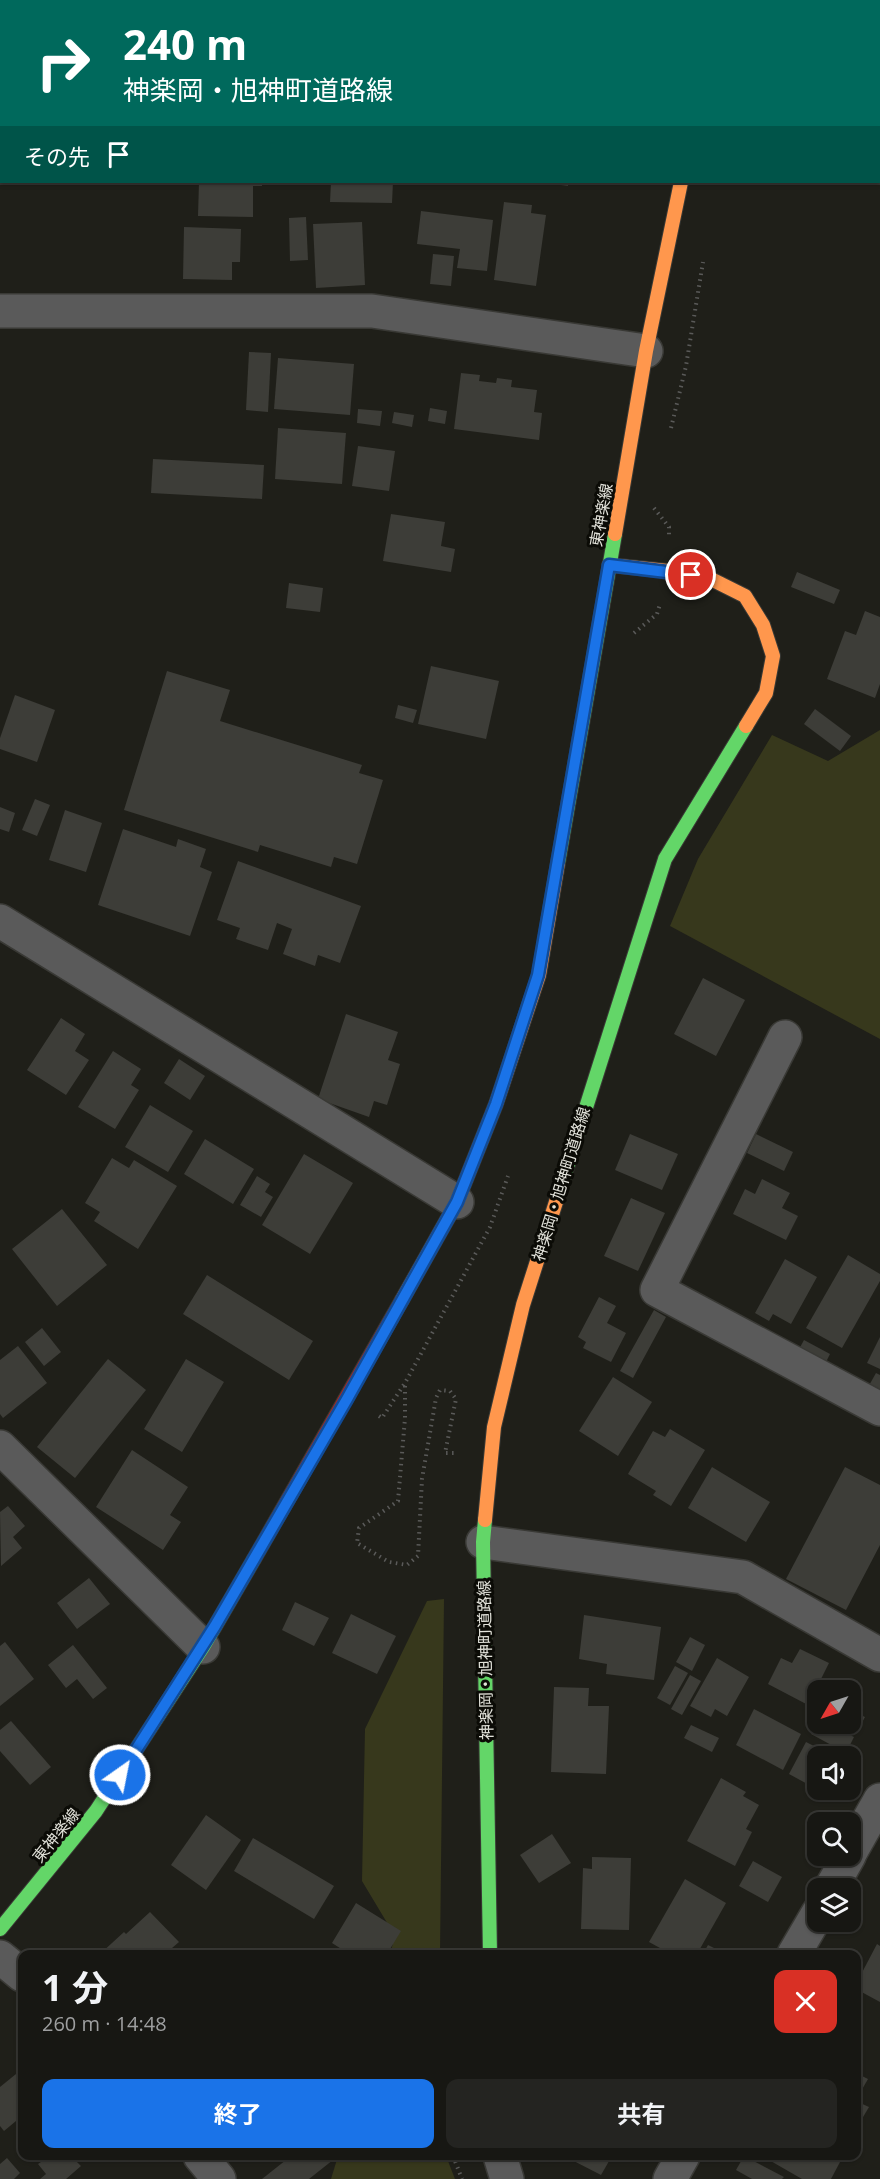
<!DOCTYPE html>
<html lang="ja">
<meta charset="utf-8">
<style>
body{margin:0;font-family:"Open Sans","Noto Sans JP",sans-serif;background:#242421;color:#f1f3f6;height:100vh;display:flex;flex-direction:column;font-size:22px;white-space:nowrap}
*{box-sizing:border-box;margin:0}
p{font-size:20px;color:#9e9fa0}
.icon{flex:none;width:33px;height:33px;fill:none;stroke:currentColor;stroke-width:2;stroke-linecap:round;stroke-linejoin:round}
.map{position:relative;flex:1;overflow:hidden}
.panel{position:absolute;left:18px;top:1950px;width:843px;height:210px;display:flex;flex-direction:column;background:#171713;border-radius:12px;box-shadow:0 2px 4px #0004,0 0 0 2px #363633}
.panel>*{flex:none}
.guide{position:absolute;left:0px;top:0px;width:880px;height:183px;box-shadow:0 2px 4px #0004,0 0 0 2px #363633;background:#00695c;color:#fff;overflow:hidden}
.needle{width:39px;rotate:231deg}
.buttons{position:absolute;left:807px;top:1680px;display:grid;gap:12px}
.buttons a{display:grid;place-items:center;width:54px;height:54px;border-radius:12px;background:#171713;box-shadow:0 2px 4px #0004,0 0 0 2px #363633;font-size:30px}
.pin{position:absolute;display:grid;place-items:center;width:51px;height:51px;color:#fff;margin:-26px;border:3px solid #fff;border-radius:50%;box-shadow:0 2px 6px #0007}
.me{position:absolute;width:66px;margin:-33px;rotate:33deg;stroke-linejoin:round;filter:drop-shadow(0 0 4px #0008)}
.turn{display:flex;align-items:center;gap:21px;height:126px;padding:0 24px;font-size:27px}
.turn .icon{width:78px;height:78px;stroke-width:2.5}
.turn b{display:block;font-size:42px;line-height:51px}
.then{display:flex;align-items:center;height:57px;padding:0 24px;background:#0003;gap:12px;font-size:22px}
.round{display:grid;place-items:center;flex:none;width:63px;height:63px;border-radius:12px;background:#242421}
.headline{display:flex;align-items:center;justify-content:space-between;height:102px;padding:0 24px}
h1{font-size:36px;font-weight:700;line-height:45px}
.primary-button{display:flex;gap:12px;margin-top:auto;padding:12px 24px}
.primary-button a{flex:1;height:69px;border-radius:12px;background:#1a73e8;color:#fff;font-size:24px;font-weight:700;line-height:69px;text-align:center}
.primary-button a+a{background:#242421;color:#f1f3f6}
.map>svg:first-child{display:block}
.green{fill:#37381c}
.building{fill:#3d3d38}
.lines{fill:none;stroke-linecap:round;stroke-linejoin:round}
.lane-casing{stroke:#393935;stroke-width:21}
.street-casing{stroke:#393935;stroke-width:36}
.fast-casing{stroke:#393935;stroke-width:16}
.slow-casing{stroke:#393935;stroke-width:16}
.jam-casing{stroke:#393935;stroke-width:16}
.path{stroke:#5a5a59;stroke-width:4;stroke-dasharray:1.5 4.5;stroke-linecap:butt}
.lane{stroke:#5a5a5a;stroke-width:18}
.street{stroke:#5a5a5a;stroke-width:33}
.fast{stroke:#63d668;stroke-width:14}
.slow{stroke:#ff974d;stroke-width:14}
.jam{stroke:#b3261e;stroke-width:14}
.route-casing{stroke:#114b97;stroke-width:15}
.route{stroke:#1a73e8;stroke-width:10}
.labels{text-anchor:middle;stroke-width:6;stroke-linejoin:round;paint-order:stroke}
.street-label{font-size:16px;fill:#e2e2da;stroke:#0b0b06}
</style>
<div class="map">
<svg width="880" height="2179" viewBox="0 0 880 2179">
<rect width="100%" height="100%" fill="#1f1f19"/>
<g class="green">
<path d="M 880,730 L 880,1039 L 670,926 L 698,859 L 772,735 L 828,761 Z"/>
<path d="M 444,1599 L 440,1954 L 390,1954 L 395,1936 L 362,1881 L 365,1729 L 427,1601 Z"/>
<path d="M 338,2156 L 446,2156 L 455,2179 L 331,2179 Z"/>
</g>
<g class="building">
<path d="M 199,182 L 262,182 L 262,186 L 253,186 L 253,217 L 198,216 Z"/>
<path d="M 331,182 L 393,182 L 392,203 L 330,202 Z"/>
<path d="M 421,182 L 502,182 L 502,185 L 421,183 Z"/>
<path d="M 540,182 L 568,182 L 568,186 Z"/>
<path d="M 504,202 L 532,205 L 531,213 L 546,215 L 536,286 L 494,280 Z"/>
<path d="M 421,211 L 493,220 L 487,271 L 457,268 L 460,249 L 417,244 Z"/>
<path d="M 306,217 L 308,260 L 290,261 L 289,218 Z"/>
<path d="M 362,222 L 365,285 L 316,288 L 313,224 Z"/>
<path d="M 184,227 L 241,229 L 240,262 L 232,262 L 232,280 L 183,279 Z"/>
<path d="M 433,254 L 454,256 L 451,286 L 430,284 Z"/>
<path d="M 249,352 L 271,353 L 268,412 L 246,410 Z"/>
<path d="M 278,358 L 354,364 L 350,415 L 274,409 Z"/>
<path d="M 461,373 L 480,375 L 479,381 L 496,383 L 497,378 L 512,380 L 511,387 L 537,390 L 534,412 L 542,413 L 539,440 L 454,429 Z"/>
<path d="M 430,408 L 447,411 L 445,424 L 428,421 Z"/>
<path d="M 358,409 L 382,411 L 380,426 L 357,423 Z"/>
<path d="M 394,412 L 414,415 L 412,427 L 392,423 Z"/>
<path d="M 278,428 L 346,433 L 342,484 L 275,479 Z"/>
<path d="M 358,446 L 395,451 L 389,491 L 352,486 Z"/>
<path d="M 153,459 L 264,465 L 262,499 L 151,493 Z"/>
<path d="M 391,514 L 445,522 L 441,546 L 455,549 L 451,572 L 383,561 Z"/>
<path d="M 797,572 L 840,590 L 834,604 L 791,587 Z"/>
<path d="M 289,583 L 323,588 L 320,612 L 286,608 Z"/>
<path d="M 865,611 L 880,617 L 880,684 L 875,698 L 827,679 L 845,631 L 856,635 Z"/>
<path d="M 431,666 L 499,681 L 486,739 L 418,724 Z"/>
<path d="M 167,671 L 230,690 L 220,721 L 362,765 L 359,773 L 383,780 L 357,864 L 334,857 L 331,867 L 260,845 L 258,852 L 124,810 Z"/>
<path d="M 15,695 L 55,710 L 37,762 L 0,749 L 0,738 Z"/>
<path d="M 398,705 L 417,710 L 413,723 L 395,718 Z"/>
<path d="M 815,709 L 851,736 L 840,751 L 804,724 Z"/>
<path d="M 35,799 L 50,805 L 37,836 L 22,830 Z"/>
<path d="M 0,807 L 15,813 L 9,832 L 0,829 Z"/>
<path d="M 65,810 L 102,823 L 86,872 L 49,860 Z"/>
<path d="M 123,829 L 176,847 L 178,839 L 206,849 L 200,867 L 212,872 L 190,936 L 98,905 Z"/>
<path d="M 238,861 L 361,906 L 340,963 L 318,955 L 315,966 L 283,954 L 292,929 L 277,923 L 268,950 L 236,939 L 240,928 L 217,920 Z"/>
<path d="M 703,978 L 745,1000 L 716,1056 L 674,1034 Z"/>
<path d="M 346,1014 L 398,1032 L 388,1060 L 400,1064 L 387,1105 L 374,1101 L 369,1117 L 318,1099 Z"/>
<path d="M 61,1018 L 85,1034 L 75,1051 L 89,1060 L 66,1095 L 27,1070 Z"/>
<path d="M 113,1051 L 141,1069 L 131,1085 L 139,1090 L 115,1129 L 78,1107 Z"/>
<path d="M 179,1059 L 205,1076 L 190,1100 L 164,1083 Z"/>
<path d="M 150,1105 L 193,1131 L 168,1172 L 125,1147 Z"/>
<path d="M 630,1134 L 678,1154 L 662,1190 L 615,1170 Z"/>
<path d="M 756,1134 L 793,1152 L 784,1171 L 747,1153 Z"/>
<path d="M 205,1139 L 254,1169 L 233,1204 L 184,1174 Z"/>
<path d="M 304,1154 L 353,1183 L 310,1254 L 262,1225 Z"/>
<path d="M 112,1158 L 129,1168 L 134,1160 L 177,1186 L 138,1249 L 94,1221 L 100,1212 L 85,1203 Z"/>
<path d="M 257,1176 L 270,1184 L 265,1192 L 273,1197 L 261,1217 L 240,1205 Z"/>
<path d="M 762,1179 L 790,1193 L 782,1208 L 798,1216 L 786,1240 L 733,1214 L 745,1189 L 755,1194 Z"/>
<path d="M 631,1198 L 665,1213 L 638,1271 L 604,1256 Z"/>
<path d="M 62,1209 L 107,1265 L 57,1306 L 12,1249 Z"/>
<path d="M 848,1255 L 880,1274 L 880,1281 L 842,1348 L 806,1328 Z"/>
<path d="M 785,1259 L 817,1277 L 791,1324 L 773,1314 L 769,1321 L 755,1313 Z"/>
<path d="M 207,1275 L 313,1341 L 289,1380 L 183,1314 Z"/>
<path d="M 599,1297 L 616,1306 L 607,1323 L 626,1333 L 611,1362 L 583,1348 L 586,1342 L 578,1337 Z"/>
<path d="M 654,1310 L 666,1317 L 633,1378 L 620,1371 Z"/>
<path d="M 42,1328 L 61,1352 L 44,1366 L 25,1342 Z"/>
<path d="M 880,1337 L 880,1369 L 867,1363 Z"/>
<path d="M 804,1340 L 830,1354 L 825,1364 L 798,1351 Z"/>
<path d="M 18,1346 L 47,1383 L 3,1418 L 0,1414 L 0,1360 Z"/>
<path d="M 108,1359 L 146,1390 L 75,1478 L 37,1447 Z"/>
<path d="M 186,1359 L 224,1382 L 182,1452 L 144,1429 Z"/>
<path d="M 876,1373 L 880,1375 L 880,1396 L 867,1389 Z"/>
<path d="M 613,1377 L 652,1402 L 618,1456 L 579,1431 Z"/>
<path d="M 670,1429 L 705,1450 L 671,1506 L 653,1495 L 656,1491 L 628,1474 L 653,1431 L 665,1437 Z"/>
<path d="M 132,1450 L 188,1487 L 170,1515 L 181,1522 L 163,1550 L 96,1507 Z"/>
<path d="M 712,1467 L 770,1502 L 746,1542 L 688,1508 Z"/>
<path d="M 845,1467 L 880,1485 L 880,1545 L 846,1610 L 786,1579 Z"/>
<path d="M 8,1506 L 25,1526 L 13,1537 L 22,1548 L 1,1566 L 0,1512 Z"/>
<path d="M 89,1578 L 110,1604 L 77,1629 L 57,1603 Z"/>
<path d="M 295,1602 L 329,1618 L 314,1646 L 282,1630 Z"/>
<path d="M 351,1614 L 396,1636 L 377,1674 L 332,1653 Z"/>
<path d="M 584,1615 L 661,1627 L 654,1680 L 606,1674 L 607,1664 L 579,1659 Z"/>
<path d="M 690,1637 L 705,1645 L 692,1671 L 676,1662 Z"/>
<path d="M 5,1642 L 34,1679 L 0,1706 L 0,1646 Z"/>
<path d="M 73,1645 L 107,1688 L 93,1699 L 77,1679 L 66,1688 L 48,1665 Z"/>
<path d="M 800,1649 L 829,1663 L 808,1705 L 768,1684 L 781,1658 L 792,1663 Z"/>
<path d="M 717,1658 L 749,1677 L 727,1716 L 715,1709 L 711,1717 L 690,1706 Z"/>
<path d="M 675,1666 L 688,1673 L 670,1705 L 657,1698 Z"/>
<path d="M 690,1675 L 701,1681 L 682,1715 L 671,1709 Z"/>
<path d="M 554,1687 L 589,1688 L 588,1706 L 609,1706 L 606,1774 L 551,1772 Z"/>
<path d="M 754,1709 L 801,1734 L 783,1770 L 736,1745 Z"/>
<path d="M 850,1710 L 865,1717 L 857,1732 L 840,1724 L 850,1724 Z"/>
<path d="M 11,1721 L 51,1767 L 30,1785 L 0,1751 L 0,1730 Z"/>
<path d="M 816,1724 L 828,1724 L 854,1737 L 846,1753 L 811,1734 Z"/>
<path d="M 691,1725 L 719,1738 L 712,1752 L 684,1738 Z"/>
<path d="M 806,1742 L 834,1756 L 818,1756 L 818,1790 L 824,1790 L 822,1792 L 789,1774 Z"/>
<path d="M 721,1778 L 746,1792 L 743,1796 L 759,1805 L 746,1829 L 752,1832 L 735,1866 L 687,1841 Z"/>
<path d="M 206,1815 L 241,1840 L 206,1890 L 171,1865 Z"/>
<path d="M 552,1834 L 571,1863 L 539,1883 L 520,1855 Z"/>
<path d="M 253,1838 L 334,1886 L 314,1919 L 234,1871 Z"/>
<path d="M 592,1857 L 631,1858 L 629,1930 L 581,1929 L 583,1868 L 592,1869 Z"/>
<path d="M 753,1861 L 782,1877 L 768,1902 L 739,1886 Z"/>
<path d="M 685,1879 L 726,1903 L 697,1954 L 671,1954 L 649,1942 Z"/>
<path d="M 356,1903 L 401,1931 L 387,1954 L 340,1954 L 343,1950 L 332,1943 Z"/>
<path d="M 150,1912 L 179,1942 L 165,1954 L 100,1954 L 124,1932 L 126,1934 Z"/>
<path d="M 877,1944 L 880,1946 L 880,2002 L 856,1989 L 856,1984 Z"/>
<path d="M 708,1945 L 726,1954 L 703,1954 Z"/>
<path d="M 856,2073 L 868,2079 L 856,2100 Z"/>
<path d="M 16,2074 L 22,2081 L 22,2116 L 4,2131 L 0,2126 L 0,2087 Z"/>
<path d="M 856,2101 L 869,2107 L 856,2129 Z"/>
<path d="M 36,2156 L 71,2156 L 81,2166 L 66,2179 L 40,2179 L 46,2174 L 38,2164 L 41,2162 Z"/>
<path d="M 291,2156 L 338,2156 L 309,2179 L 262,2179 Z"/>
<path d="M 564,2156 L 612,2156 L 601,2175 Z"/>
<path d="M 744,2156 L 784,2177 L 782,2179 L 752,2179 L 736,2170 Z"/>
<path d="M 762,2156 L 828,2156 L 840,2162 L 831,2179 L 802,2179 Z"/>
<path d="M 7,2158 L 20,2173 L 14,2179 L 0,2179 L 0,2164 Z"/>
</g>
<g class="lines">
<g class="lane-casing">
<g id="lane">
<path d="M 781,0 L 790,2"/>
<path d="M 879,16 L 880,16"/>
</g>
</g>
<g class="street-casing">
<g id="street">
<path d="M 197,2 L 197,0"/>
<path d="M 445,2 L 445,0"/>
<path d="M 0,4 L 2,4"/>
<path d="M 0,311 L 372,311 L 646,351"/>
<path d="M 0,921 L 457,1202"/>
<path d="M 785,1037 L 657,1290 L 880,1409"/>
<path d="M 0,1447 L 203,1647"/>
<path d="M 483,1542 L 743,1577 L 880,1655"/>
<path d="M 850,1853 L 880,1800"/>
<path d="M 831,1888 L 849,1856"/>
<path d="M 794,1954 L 818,1913"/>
<path d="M 0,1957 L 22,1975"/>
<path d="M 200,2156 L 219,2179"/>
<path d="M 500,2156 L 507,2179"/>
<path d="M 670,2179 L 683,2156"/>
</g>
</g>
<g class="fast-casing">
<g id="fast">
<path d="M 717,2 L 718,0"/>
<path d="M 558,863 L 615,534"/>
<path d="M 563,1180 L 665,859 L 746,726"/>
<path d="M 485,1520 L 483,1542 L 490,1954"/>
<path d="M 0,1929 L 96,1811 L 203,1647 L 254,1559"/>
</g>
</g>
<g class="slow-casing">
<g id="slow">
<path d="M 615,534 L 646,351 L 681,182"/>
<path d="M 609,565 L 668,571 L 713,580 L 745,596 L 763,625 L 773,656 L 766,693 L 746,726"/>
<path d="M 402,1300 L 457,1202 L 496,1104 L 539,975 L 558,863"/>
<path d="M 485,1520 L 494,1427 L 523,1305 L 563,1180"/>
</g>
</g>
<g class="jam-casing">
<path id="jam" d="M 254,1559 L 402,1300"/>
</g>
<g class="path">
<path d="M 671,428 L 686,366 L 703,262"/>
<path d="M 654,508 L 669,527 L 669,537"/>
<path d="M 634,633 L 657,614 L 660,604"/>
<path d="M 405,1386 L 405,1418 L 398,1501 L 359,1528 L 357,1543 L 389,1562 L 407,1565 L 418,1556 L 422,1479 L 436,1398 L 440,1390 L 450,1391 L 456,1399 L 445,1453 L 455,1453"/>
<path d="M 379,1416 L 382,1418 L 405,1383 L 490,1227 L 508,1176"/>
<path d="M 453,2156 L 462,2179"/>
</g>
<use href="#lane" class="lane"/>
<use href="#street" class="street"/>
<use href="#fast" class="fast"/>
<use href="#slow" class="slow"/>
<use href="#jam" class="jam"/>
</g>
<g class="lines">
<g class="route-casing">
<path id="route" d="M 120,1775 L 215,1626 L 347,1399 L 457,1202 L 496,1104 L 538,975 L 609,565 L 691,575"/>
</g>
<use href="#route" class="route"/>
</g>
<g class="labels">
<g class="street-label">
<text transform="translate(601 515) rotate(-80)" y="6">東神楽線</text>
<text transform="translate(561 1184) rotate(-73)" y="6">神楽岡・旭神町道路線</text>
<text transform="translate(485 1660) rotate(-91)" y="6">神楽岡・旭神町道路線</text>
<text transform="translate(56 1835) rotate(-51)" y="6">東神楽線</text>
</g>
</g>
</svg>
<div class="buttons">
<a><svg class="needle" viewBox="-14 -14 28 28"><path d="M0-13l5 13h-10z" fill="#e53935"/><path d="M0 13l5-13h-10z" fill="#9e9fa0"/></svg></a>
<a><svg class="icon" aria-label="sound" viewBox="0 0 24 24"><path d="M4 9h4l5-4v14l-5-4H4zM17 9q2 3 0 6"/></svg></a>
<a><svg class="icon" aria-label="search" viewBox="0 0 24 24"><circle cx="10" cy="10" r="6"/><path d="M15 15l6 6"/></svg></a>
<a><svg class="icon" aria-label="layers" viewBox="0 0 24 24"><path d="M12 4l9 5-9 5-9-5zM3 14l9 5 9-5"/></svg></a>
</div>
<div class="pin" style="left:691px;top:575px;background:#d93025"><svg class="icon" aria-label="arrive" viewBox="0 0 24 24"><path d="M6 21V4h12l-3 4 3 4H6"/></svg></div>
<svg class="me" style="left:120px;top:1775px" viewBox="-20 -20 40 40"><circle r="17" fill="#1a73e8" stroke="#fff" stroke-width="3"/><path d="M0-11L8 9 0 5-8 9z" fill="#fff"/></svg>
<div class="guide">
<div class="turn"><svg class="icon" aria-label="right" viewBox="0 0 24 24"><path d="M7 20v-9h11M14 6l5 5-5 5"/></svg><div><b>240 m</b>神楽岡・旭神町道路線</div></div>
<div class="then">その先<svg class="icon" aria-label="arrive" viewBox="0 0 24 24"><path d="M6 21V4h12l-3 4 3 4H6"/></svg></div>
</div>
<section class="panel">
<div class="headline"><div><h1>1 分</h1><p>260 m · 14:48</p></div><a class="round" style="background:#d93025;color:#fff"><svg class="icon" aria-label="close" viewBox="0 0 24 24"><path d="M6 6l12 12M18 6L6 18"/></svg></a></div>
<div class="primary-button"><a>終了</a><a>共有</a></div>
</section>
</div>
